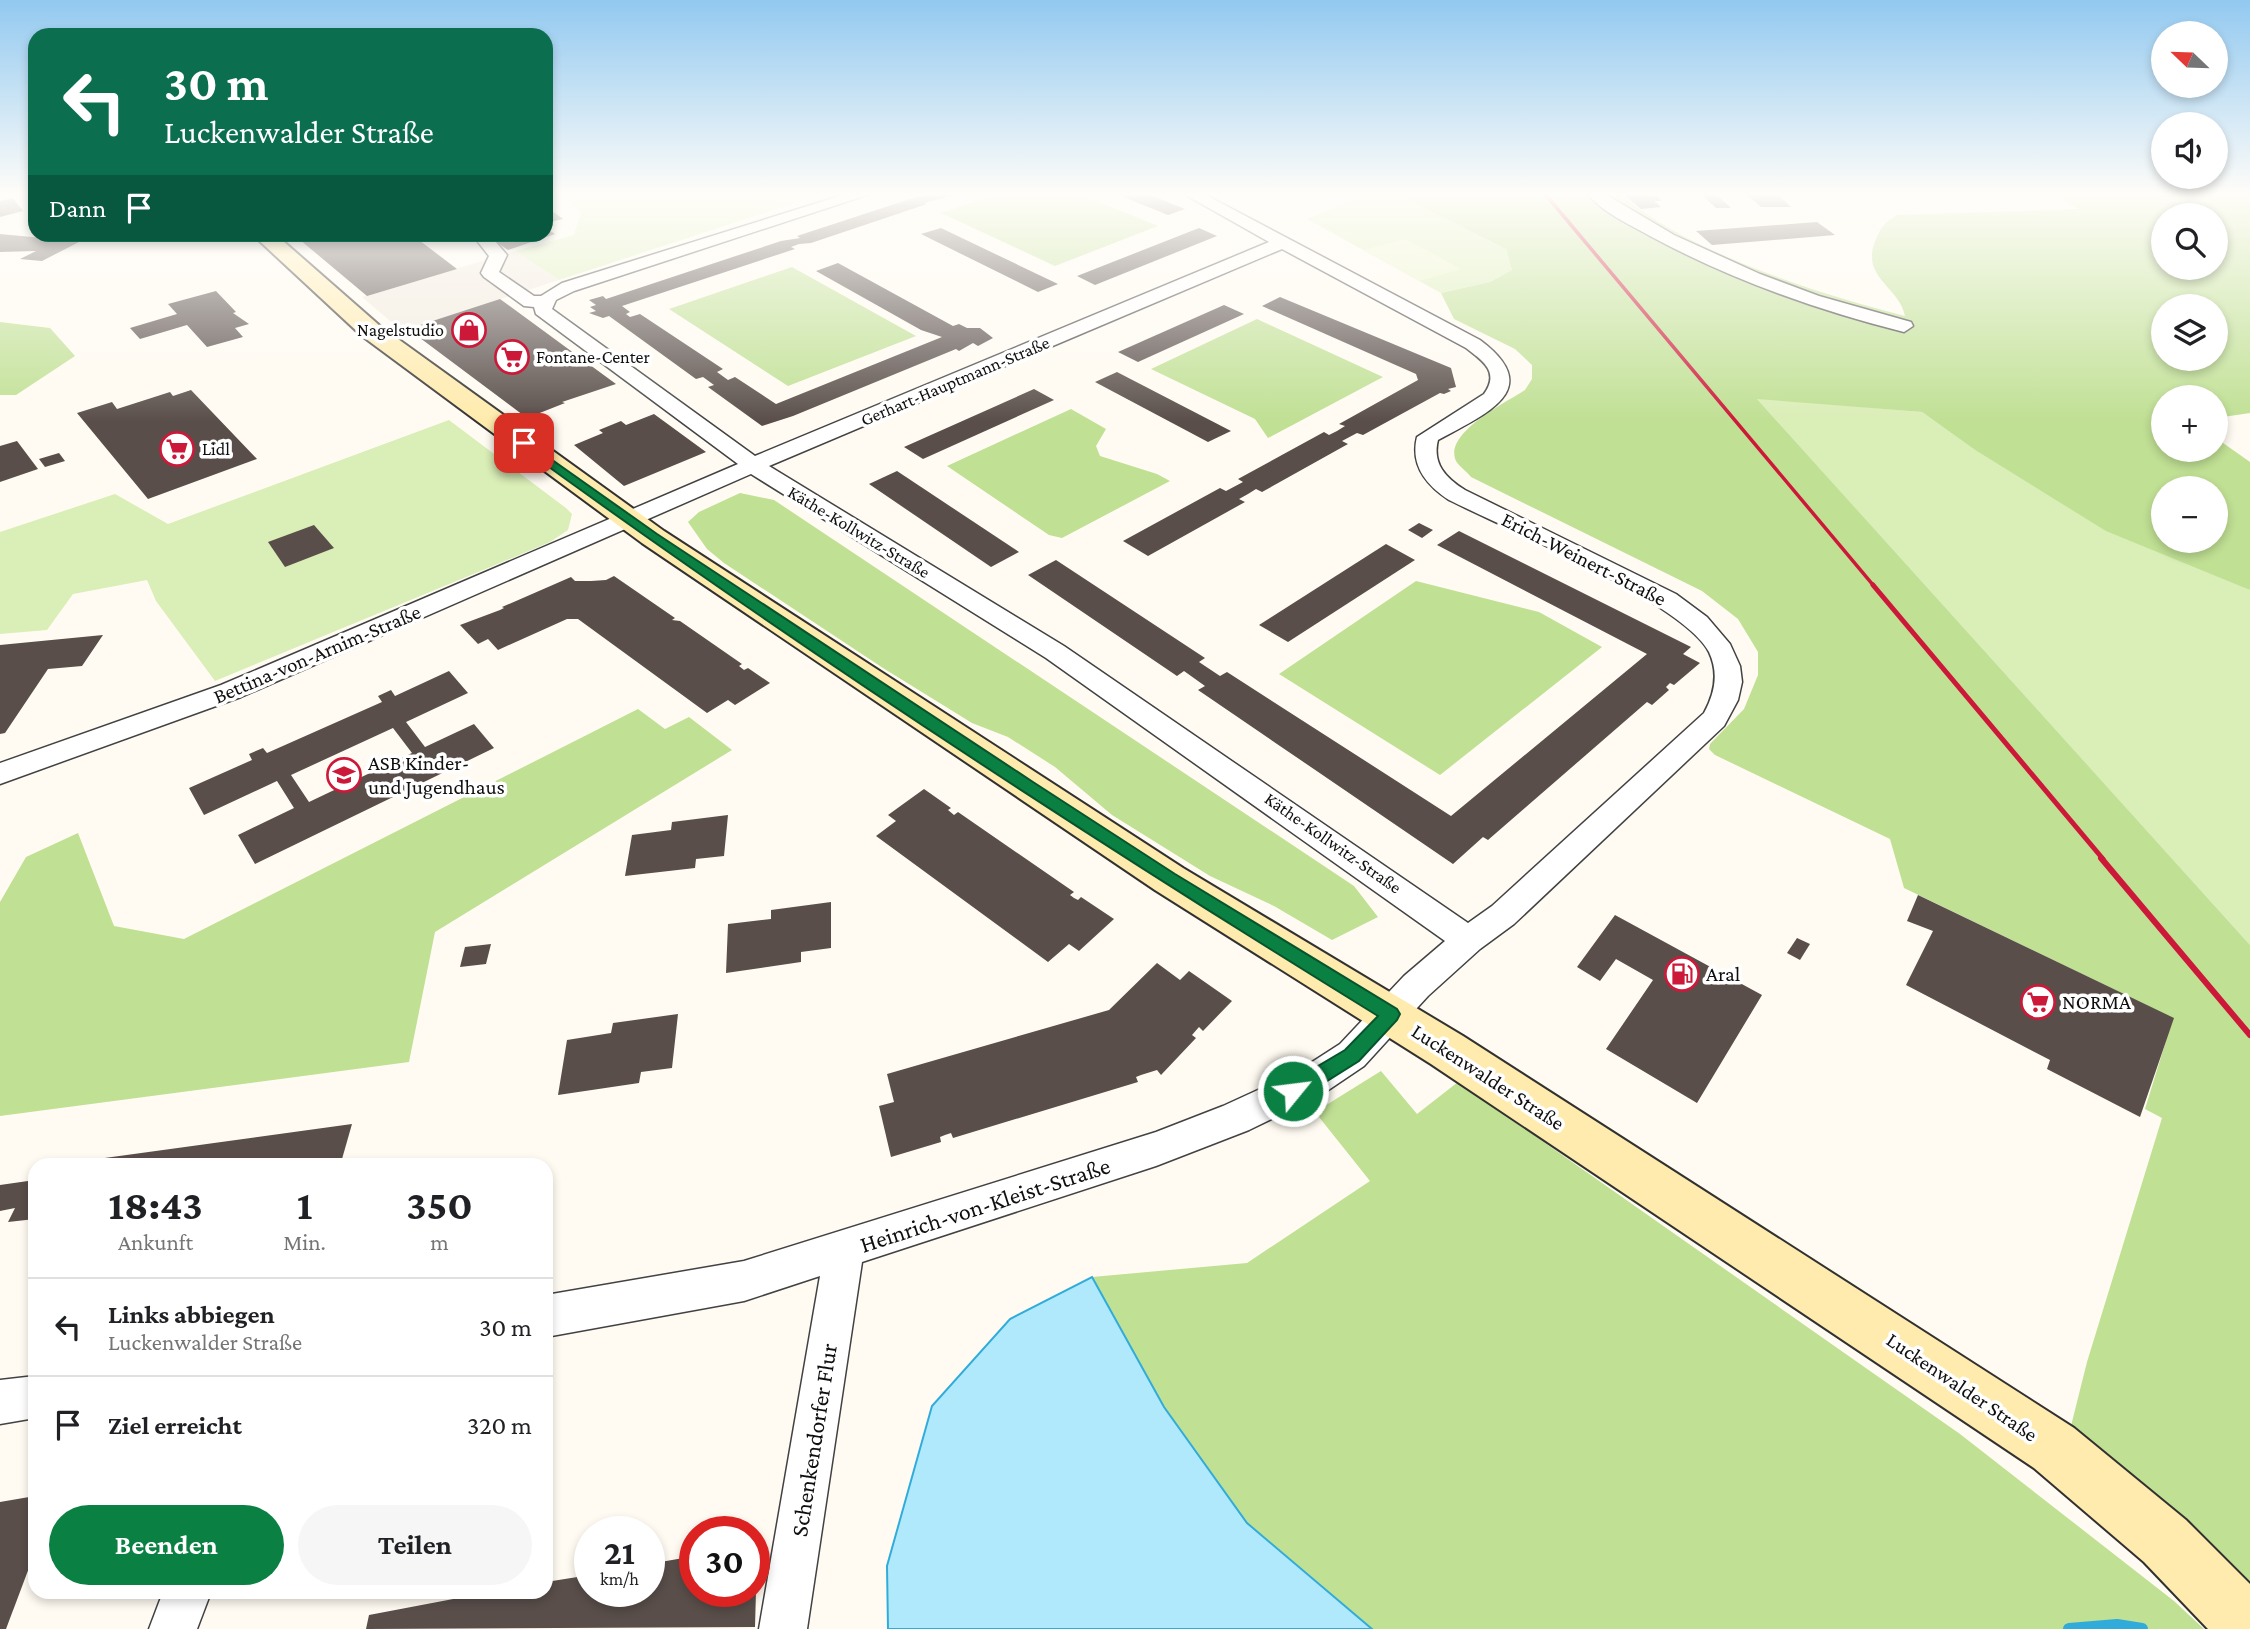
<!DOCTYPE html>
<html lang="de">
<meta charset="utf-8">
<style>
body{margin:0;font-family:"Crimson Pro",serif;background:#f6f6f6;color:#202124;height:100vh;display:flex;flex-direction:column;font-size:26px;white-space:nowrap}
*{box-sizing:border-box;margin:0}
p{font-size:23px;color:#757577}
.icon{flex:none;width:38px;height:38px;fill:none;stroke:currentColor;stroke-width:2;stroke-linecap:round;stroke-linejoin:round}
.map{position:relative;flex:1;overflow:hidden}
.sheet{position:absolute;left:28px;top:1158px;width:525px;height:441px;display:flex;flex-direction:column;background:#fff;border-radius:21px;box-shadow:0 4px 10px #0003}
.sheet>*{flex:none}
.guide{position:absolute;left:28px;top:28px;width:525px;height:214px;border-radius:21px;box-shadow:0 4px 10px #0003;background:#0b6e4f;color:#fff;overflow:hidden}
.needle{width:46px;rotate:293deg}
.tools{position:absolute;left:2151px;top:21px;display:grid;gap:14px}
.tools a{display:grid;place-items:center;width:77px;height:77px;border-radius:50%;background:#fff;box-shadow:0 4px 10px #0003;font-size:35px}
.speed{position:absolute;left:574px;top:1516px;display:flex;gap:14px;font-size:35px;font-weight:700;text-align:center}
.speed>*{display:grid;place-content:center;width:91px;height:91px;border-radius:50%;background:#fff;box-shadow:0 4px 10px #0003;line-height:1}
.speed small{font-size:18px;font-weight:400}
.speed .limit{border:10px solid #d22;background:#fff;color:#111}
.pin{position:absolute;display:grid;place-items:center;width:60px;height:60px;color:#fff;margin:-30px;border-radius:14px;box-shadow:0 4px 10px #0006}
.me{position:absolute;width:77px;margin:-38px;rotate:61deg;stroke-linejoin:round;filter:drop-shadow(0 0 5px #0008)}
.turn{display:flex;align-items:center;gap:24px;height:147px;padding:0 21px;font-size:32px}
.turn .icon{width:91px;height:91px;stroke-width:2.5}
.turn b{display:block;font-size:49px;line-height:60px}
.then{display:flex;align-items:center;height:66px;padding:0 21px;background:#0003;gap:14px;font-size:26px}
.eta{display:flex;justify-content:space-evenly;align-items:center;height:119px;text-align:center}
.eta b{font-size:42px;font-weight:700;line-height:49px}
.cta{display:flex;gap:14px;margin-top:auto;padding:14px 21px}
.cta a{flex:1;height:80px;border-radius:42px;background:#0b8043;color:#fff;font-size:28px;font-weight:700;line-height:80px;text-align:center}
.cta a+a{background:#f6f6f6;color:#202124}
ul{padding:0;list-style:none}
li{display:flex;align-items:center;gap:21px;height:98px;padding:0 21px;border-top:2px solid #e0e0e0}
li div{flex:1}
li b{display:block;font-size:26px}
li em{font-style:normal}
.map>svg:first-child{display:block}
.green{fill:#daeeb7}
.forest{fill:#c0e094;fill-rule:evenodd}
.pitch{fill:#ebf4c9}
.plaza{fill:#f1eade}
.water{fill:#b1e9fc;stroke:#31acda;stroke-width:2}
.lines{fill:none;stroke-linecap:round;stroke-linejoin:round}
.stream{stroke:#31acda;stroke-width:12}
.building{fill:#594e4a;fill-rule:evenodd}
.street-casing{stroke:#424242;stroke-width:3}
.secondary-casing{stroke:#313131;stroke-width:4}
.street{fill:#fff;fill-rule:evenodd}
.secondary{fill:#ffebad;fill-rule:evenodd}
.rail-far2{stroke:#cd1939;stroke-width:3.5}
.rail-far1{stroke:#cd1939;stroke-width:5}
.rail{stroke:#cd1939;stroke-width:6}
.route{fill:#0b8043;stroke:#07532c;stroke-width:2}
.labels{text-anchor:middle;stroke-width:7;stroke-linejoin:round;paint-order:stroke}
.far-poi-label{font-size:18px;fill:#0f0f0f;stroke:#fff;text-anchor:start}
.far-street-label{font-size:18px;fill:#0f0f0f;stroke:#fff}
.street-label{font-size:21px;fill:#0f0f0f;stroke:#fff}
.poi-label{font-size:21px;fill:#0f0f0f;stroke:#fff;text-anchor:start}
.near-street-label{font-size:24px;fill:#0f0f0f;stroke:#fff}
</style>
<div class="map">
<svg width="2250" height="1629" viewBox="0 0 2250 1629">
<rect width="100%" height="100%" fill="#fffbf2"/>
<g class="green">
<path d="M 561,194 L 807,194 L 804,200 L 559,280 L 515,251 L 574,235 L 581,212 Z"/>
<path d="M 1364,195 L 1400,196 L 1506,249 L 1512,270 L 1490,282 L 1441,293 L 1307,219 Z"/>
<path d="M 1756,398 L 1922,412 L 1975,450 L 2040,490 L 2250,590 L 2250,945 Z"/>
<path d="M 449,420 L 566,508 L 572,514 L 568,530 L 550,542 L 500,563 L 215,681 L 156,601 L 147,580 L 73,594 L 47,630 L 0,634 L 0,532 L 115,494 L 168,524 Z"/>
</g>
<g class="forest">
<path d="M 997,194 L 1080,194 L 1158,226 L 1055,266 L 941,213 Z"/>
<path d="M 1621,194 C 1687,253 1820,294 1905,316 C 1900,287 1859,277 1876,239 C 1881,227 1886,221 1897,215 L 2078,209 L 2054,194 L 2250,194 L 2250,413 L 2216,418 L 2216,397 L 2163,397 L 2163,450 L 2216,450 L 2216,438 L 2250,462 L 2250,590 L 2106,531 L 1975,450 L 1922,412 L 1757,399 L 2250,945 L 2250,1593 L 2069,1434 L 2087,1362 L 2162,1118 L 2145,1109 L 2173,1018 L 1904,888 L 1890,839 L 1715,755 L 1709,749 L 1710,744 L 1744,709 L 1758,675 L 1758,652 L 1738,619 L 1702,591 L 1471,477 C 1467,472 1459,466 1456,461 C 1443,433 1507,402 1525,390 L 1532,379 L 1532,365 L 1515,349 L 1454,319 L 1441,293 L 1490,282 L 1512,270 L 1506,249 L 1400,196 L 1364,195 ZM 2163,215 L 2216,215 L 2216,268 L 2163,268 ZM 2163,306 L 2216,306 L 2216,359 L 2163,359 ZM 2163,488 L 2216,488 L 2216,541 L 2163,541 Z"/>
<path d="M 792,267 L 916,336 L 788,386 L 669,309 Z"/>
<path d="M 1257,319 L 1383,377 L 1268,438 L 1255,419 L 1151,369 Z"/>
<path d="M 0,322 L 50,328 L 75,356 L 16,395 L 0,395 Z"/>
<path d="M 1071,409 L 1106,429 L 1096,446 L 1100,456 L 1157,474 L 1170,481 L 1062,538 L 1049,535 L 947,466 Z"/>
<path d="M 740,493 L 774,500 L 1354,886 L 1378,917 L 1332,940 L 1274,906 L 1210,876 L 1112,815 L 1055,767 L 1008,737 L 972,723 L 883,668 L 724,563 L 707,549 L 688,522 L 699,512 Z"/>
<path d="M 1416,581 L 1539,612 L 1602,647 L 1440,775 L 1279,674 Z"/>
<path d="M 638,709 L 665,729 L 689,717 L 732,750 L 435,932 L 409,1062 L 0,1116 L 0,902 L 26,857 L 78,833 L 114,926 L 184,939 Z"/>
<path d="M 1381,1071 L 1417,1114 L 1458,1082 L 1960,1434 L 2174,1601 L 2204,1629 L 1372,1629 L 1247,1523 L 1164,1407 L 1092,1277 L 1247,1263 L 1370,1181 L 1315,1112 Z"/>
</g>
<path class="pitch" d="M 1405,239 L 1461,269 L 1419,281 L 1364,250 Z"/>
<path class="plaza" d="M 515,251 L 559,280 L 402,331 L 362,297 Z"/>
<path class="water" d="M 1092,1277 L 1164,1407 L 1247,1523 L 1372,1629 L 888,1629 L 887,1566 L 932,1406 L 1010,1319 Z"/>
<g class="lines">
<path class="stream" d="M 2069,1629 L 2117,1625 L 2142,1629"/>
</g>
<g class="building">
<path d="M 933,194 L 958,194 L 924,203 L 927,204 L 811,243 L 799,244 L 791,247 L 795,249 L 622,306 L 630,312 L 626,314 L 630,317 L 640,314 L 723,369 L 717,372 L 728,380 L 735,377 L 776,404 L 942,337 L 921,330 L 816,271 L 838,263 L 953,326 L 959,324 L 967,328 L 980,328 L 993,338 L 978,346 L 973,343 L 959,351 L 956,349 L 793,416 L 762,426 L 708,387 L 714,385 L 703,377 L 696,379 L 609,316 L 603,318 L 589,313 L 596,311 L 590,307 L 596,305 L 589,300 L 603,296 L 606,299 L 781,241 L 800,238 L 797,236 L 913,198 Z"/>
<path d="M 1116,194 L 1148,194 L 1185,209 L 1168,215 Z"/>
<path d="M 1623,194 L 1657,196 L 1662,201 L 1654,201 L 1661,207 L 1641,209 Z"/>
<path d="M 1701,194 L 1716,194 L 1731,208 L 1716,208 Z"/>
<path d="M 1746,194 L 1777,194 L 1791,207 L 1761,207 Z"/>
<path d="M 13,198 L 23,211 L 0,217 L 0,201 Z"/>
<path d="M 546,208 L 555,213 L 563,219 L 546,223 Z"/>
<path d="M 1817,222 L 1835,235 L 1712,245 L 1696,231 Z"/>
<path d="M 546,228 L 555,234 L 508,250 L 495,241 L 516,234 L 546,234 Z"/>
<path d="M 941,228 L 1058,284 L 1038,292 L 921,234 Z"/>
<path d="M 1199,228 L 1217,236 L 1095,285 L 1077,276 Z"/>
<path d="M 0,234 L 32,237 L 81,241 L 42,261 L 20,259 L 36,251 L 0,252 Z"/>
<path d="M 293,234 L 411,234 L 457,269 L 367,296 Z"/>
<path d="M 216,291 L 236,312 L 233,313 L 249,324 L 235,328 L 243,337 L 207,347 L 187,325 L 140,339 L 130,328 L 177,314 L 168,304 Z"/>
<path d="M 1280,297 L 1451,368 L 1456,387 L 1448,389 L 1451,391 L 1444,394 L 1440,393 L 1363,435 L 1357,433 L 1342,441 L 1348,444 L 1262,492 L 1256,489 L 1248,494 L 1239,499 L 1245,502 L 1148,556 L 1123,541 L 1220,488 L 1226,491 L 1243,482 L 1238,479 L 1324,432 L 1329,435 L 1337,431 L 1345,426 L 1339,424 L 1418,380 L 1416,374 L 1262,306 Z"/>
<path d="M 500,299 L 616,384 L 562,402 L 565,403 L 527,418 L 408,329 Z"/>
<path d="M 1224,305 L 1244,314 L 1138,362 L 1118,352 Z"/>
<path d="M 1117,372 L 1231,431 L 1208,442 L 1095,382 Z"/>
<path d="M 1034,389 L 1054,400 L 923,459 L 904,447 Z"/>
<path d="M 191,390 L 257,459 L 148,499 L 77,413 L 112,402 L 117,409 L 170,392 L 173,396 Z"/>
<path d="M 654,414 L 706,452 L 624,486 L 574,445 L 603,433 L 599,430 L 621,421 L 626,425 Z"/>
<path d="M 17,441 L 38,469 L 0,482 L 0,446 Z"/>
<path d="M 59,453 L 65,461 L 45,467 L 39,459 Z"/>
<path d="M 897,471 L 1019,552 L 991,567 L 869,484 Z"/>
<path d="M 1419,523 L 1433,530 L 1422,538 L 1408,530 Z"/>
<path d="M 314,525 L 334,548 L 285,567 L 268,542 Z"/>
<path d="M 1459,531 L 1691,647 L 1683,654 L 1700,663 L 1674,685 L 1670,683 L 1666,687 L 1669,690 L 1652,705 L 1647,702 L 1488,840 L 1483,837 L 1453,864 L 1198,690 L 1205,686 L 1184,671 L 1177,676 L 1028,575 L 1056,560 L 1205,658 L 1199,662 L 1220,676 L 1227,672 L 1451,816 L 1647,654 L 1437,545 Z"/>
<path d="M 1386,544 L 1415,560 L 1288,642 L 1259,625 Z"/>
<path d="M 614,576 L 675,618 L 672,620 L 680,621 L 742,664 L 739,666 L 744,670 L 748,668 L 770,683 L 735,705 L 728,700 L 707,713 L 578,619 L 567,619 L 498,650 L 488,639 L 478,644 L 460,625 L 500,610 L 504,608 L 502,607 L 571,577 L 575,581 L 591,581 L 606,580 Z"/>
<path d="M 103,635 L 82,666 L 48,669 L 5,733 L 0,734 L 0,645 Z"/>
<path d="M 449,671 L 468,693 L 406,722 L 425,747 L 474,724 L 494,748 L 255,864 L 238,835 L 294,808 L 277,781 L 204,815 L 189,788 L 252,760 L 249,754 L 263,748 L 267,753 L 382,702 L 378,696 L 391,690 L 395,696 ZM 393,728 L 412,753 L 309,802 L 291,775 Z"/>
<path d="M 924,789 L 951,808 L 948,810 L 954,815 L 958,812 L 1074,892 L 1070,895 L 1074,898 L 1078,900 L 1081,897 L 1114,919 L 1079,951 L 1069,944 L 1048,962 L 876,836 L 896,821 L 888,815 Z"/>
<path d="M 728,815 L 724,856 L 696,859 L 695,868 L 625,876 L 632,835 L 671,830 L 672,822 Z"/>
<path d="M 1918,895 L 2174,1018 L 2140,1117 L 2047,1069 L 2050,1060 L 1906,985 L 1933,931 L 1907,921 Z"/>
<path d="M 831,902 L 831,948 L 801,952 L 801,962 L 726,973 L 728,924 L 771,919 L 771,910 Z"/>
<path d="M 1615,915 L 1762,995 L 1697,1103 L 1606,1049 L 1653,980 L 1616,959 L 1600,981 L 1577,967 Z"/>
<path d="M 1797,938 L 1810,944 L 1800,960 L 1787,953 Z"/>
<path d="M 491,944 L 486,964 L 460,967 L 465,947 Z"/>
<path d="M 1157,963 L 1180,980 L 1189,971 L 1232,1001 L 1203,1031 L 1199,1027 L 1192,1035 L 1196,1038 L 1161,1075 L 1157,1070 L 1141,1075 L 1136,1077 L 1138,1082 L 953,1138 L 951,1133 L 945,1135 L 940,1137 L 941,1142 L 891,1157 L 879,1106 L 894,1102 L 887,1074 L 1109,1010 Z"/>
<path d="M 678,1014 L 672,1068 L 641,1072 L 639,1083 L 558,1095 L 567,1040 L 611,1033 L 613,1023 Z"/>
<path d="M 352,1124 L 340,1166 L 61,1166 L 61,1164 Z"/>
<path d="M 35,1166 L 35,1219 L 8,1222 L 15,1208 L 0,1211 L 0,1185 L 28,1181 Z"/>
<path d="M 35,1496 L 35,1552 L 6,1629 L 0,1629 L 0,1502 Z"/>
<path d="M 758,1544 L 756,1585 L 754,1585 L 754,1545 Z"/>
<path d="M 695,1556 L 695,1591 L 756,1591 L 755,1627 L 366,1629 L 369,1615 L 490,1592 L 546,1592 L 546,1582 L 590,1575 L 590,1591 L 649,1591 L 649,1564 Z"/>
</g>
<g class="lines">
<g class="street-casing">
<g id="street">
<path d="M 846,194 L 870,194 L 574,291 L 556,300 L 552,309 L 755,456 L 1269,242 L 1184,194 L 1204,194 L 1480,340 C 1547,390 1485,414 1438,440 C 1432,464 1446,478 1465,490 L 1676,594 L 1707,617 L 1730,644 L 1740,666 L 1742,682 L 1738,700 L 1724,726 L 1514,924 L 1480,949 L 1428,996 L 1364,1066 L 1321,1095 L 1249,1130 L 1156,1166 L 862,1262 L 807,1629 L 759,1629 L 820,1276 L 744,1301 L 546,1337 L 546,1295 L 744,1261 L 1156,1132 L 1223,1106 L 1295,1073 L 1340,1044 L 1404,976 L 1445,941 L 1046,658 L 751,474 L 241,697 L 0,784 L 0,763 L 221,685 L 738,464 L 536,314 L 534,307 L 524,306 L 484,277 L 481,273 L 489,256 L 478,242 L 482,234 L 499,234 L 495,241 L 507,255 L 499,272 L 534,296 L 541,296 L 562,283 ZM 1282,249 L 1466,348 C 1483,361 1500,372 1484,394 L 1417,437 C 1410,465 1426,485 1449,500 C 1505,528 1684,603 1709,652 C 1719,673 1715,693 1704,713 L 1492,906 L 1468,923 L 1064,646 L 769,466 Z"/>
<path d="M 1588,194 L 1605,194 L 1674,235 L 1760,274 L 1819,296 L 1911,322 L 1913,326 L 1904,332 C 1816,310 1730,279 1650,236 C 1629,224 1603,213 1588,194 Z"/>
<path d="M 35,1376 L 35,1418 L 0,1424 L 0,1380 Z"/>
<path d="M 163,1592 L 211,1592 L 197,1629 L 149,1629 Z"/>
</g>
</g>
<g class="secondary-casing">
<path id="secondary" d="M 252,234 L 275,234 L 380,326 L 664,531 L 1183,868 L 1463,1036 L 2074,1428 L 2186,1520 L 2250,1584 L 2250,1629 L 2208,1629 L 2144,1562 L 2034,1468 L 1431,1064 L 1155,890 L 642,543 L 362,336 Z"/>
</g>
<use href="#street" class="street"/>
<use href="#secondary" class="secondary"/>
<path class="rail-far2" d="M 1545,194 L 1874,586"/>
<path class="rail-far1" d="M 1873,585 L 2103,859"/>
<path class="rail" d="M 2101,858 L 2250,1035"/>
</g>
<linearGradient id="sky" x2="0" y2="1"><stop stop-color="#92c9f0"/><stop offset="0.46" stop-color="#fffdf9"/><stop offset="1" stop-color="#fffdf9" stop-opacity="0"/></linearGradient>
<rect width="2250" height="422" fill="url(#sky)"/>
<path class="route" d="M 524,440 L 657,534 L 1033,782 L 1175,874 L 1397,1009 L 1400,1014 L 1397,1020 L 1359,1061 L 1300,1098 L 1293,1100 L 1286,1098 L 1284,1091 L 1286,1085 L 1345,1050 L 1378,1016 C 1086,836 797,648 520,446 L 520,441 Z"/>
<defs>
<g id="shop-ring" transform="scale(1.75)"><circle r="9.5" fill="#fff" stroke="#cd1939" stroke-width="1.5"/><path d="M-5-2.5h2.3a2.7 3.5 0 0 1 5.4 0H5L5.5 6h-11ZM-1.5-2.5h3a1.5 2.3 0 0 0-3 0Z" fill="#cd1939"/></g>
<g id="supermarket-ring" transform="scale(1.75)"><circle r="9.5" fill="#fff" stroke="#cd1939" stroke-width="1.5"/><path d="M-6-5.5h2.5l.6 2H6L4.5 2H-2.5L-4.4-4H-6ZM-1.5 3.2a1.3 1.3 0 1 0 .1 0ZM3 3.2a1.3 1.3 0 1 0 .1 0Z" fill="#cd1939"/></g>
<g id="school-ring" transform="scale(1.75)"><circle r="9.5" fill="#fff" stroke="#cd1939" stroke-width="1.5"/><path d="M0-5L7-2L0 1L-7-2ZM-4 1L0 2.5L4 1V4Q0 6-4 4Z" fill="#cd1939"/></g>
<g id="fuel-ring" transform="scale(1.75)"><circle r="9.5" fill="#fff" stroke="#cd1939" stroke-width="1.5"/><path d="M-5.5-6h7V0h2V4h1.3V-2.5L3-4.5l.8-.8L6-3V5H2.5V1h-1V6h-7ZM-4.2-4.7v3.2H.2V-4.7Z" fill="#cd1939"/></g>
</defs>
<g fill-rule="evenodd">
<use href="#shop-ring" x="469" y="330"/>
<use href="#supermarket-ring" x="512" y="357"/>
<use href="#supermarket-ring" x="177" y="449"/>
<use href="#school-ring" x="344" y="775"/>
<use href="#fuel-ring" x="1682" y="974"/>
<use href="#supermarket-ring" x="2038" y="1002"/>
</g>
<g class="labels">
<g class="far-poi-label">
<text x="444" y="336" text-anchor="end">Nagelstudio</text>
<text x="536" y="363">Fontane-Center</text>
<text x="202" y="455">Lidl</text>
</g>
<g class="far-street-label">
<text transform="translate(955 381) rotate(-23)" y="6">Gerhart-Hauptmann-Straße</text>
<text transform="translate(859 532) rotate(31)" y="6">Käthe-Kollwitz-Straße</text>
<text transform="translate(1333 843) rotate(35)" y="6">Käthe-Kollwitz-Straße</text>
</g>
<g class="street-label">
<text transform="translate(1584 559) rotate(27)" y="7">Erich-Weinert-Straße</text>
<text transform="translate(317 654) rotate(-23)" y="7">Bettina-von-Arnim-Straße</text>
<text transform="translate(1488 1077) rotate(33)" y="7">Luckenwalder Straße</text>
<text transform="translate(1962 1387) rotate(34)" y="7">Luckenwalder Straße</text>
</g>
<g class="poi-label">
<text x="368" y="770">ASB Kinder-<tspan x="368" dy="24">und Jugendhaus</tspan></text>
<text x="1706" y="981">Aral</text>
<text x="2062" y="1009">NORMA</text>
</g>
<g class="near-street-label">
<text transform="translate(985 1205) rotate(-18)" y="8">Heinrich-von-Kleist-Straße</text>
<text transform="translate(814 1440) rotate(-81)" y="8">Schenkendorfer Flur</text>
</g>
</g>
</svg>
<div class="tools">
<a><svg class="needle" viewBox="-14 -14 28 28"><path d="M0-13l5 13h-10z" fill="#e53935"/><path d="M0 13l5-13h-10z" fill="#757577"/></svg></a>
<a><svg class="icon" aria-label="sound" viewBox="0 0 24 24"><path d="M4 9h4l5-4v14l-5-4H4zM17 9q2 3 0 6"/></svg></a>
<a><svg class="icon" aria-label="search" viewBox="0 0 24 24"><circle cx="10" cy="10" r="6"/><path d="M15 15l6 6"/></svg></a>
<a><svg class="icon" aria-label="layers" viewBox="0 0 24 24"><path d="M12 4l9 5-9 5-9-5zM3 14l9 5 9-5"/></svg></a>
<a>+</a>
<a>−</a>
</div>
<div class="speed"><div>21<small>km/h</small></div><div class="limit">30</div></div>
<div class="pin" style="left:524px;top:443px;background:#d93025"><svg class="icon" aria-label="arrive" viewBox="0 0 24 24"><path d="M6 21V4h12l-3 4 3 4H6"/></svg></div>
<svg class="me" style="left:1293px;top:1091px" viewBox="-20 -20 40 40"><circle r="17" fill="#0b8043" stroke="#fff" stroke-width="3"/><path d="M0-11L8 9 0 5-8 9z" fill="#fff"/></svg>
<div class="guide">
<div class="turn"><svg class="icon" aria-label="left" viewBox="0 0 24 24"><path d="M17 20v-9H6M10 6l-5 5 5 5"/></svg><div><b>30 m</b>Luckenwalder Straße</div></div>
<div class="then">Dann<svg class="icon" aria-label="arrive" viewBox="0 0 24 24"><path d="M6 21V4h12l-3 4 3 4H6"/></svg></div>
</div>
<section class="sheet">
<div class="eta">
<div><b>18:43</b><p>Ankunft</p></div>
<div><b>1</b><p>Min.</p></div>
<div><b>350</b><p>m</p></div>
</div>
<ul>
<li><svg class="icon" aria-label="left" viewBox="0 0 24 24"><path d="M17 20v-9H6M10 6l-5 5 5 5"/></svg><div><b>Links abbiegen</b><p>Luckenwalder Straße</p></div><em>30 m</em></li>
<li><svg class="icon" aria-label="arrive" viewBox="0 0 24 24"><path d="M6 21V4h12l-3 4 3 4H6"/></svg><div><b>Ziel erreicht</b></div><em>320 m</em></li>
</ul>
<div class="cta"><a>Beenden</a><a>Teilen</a></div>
</section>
</div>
